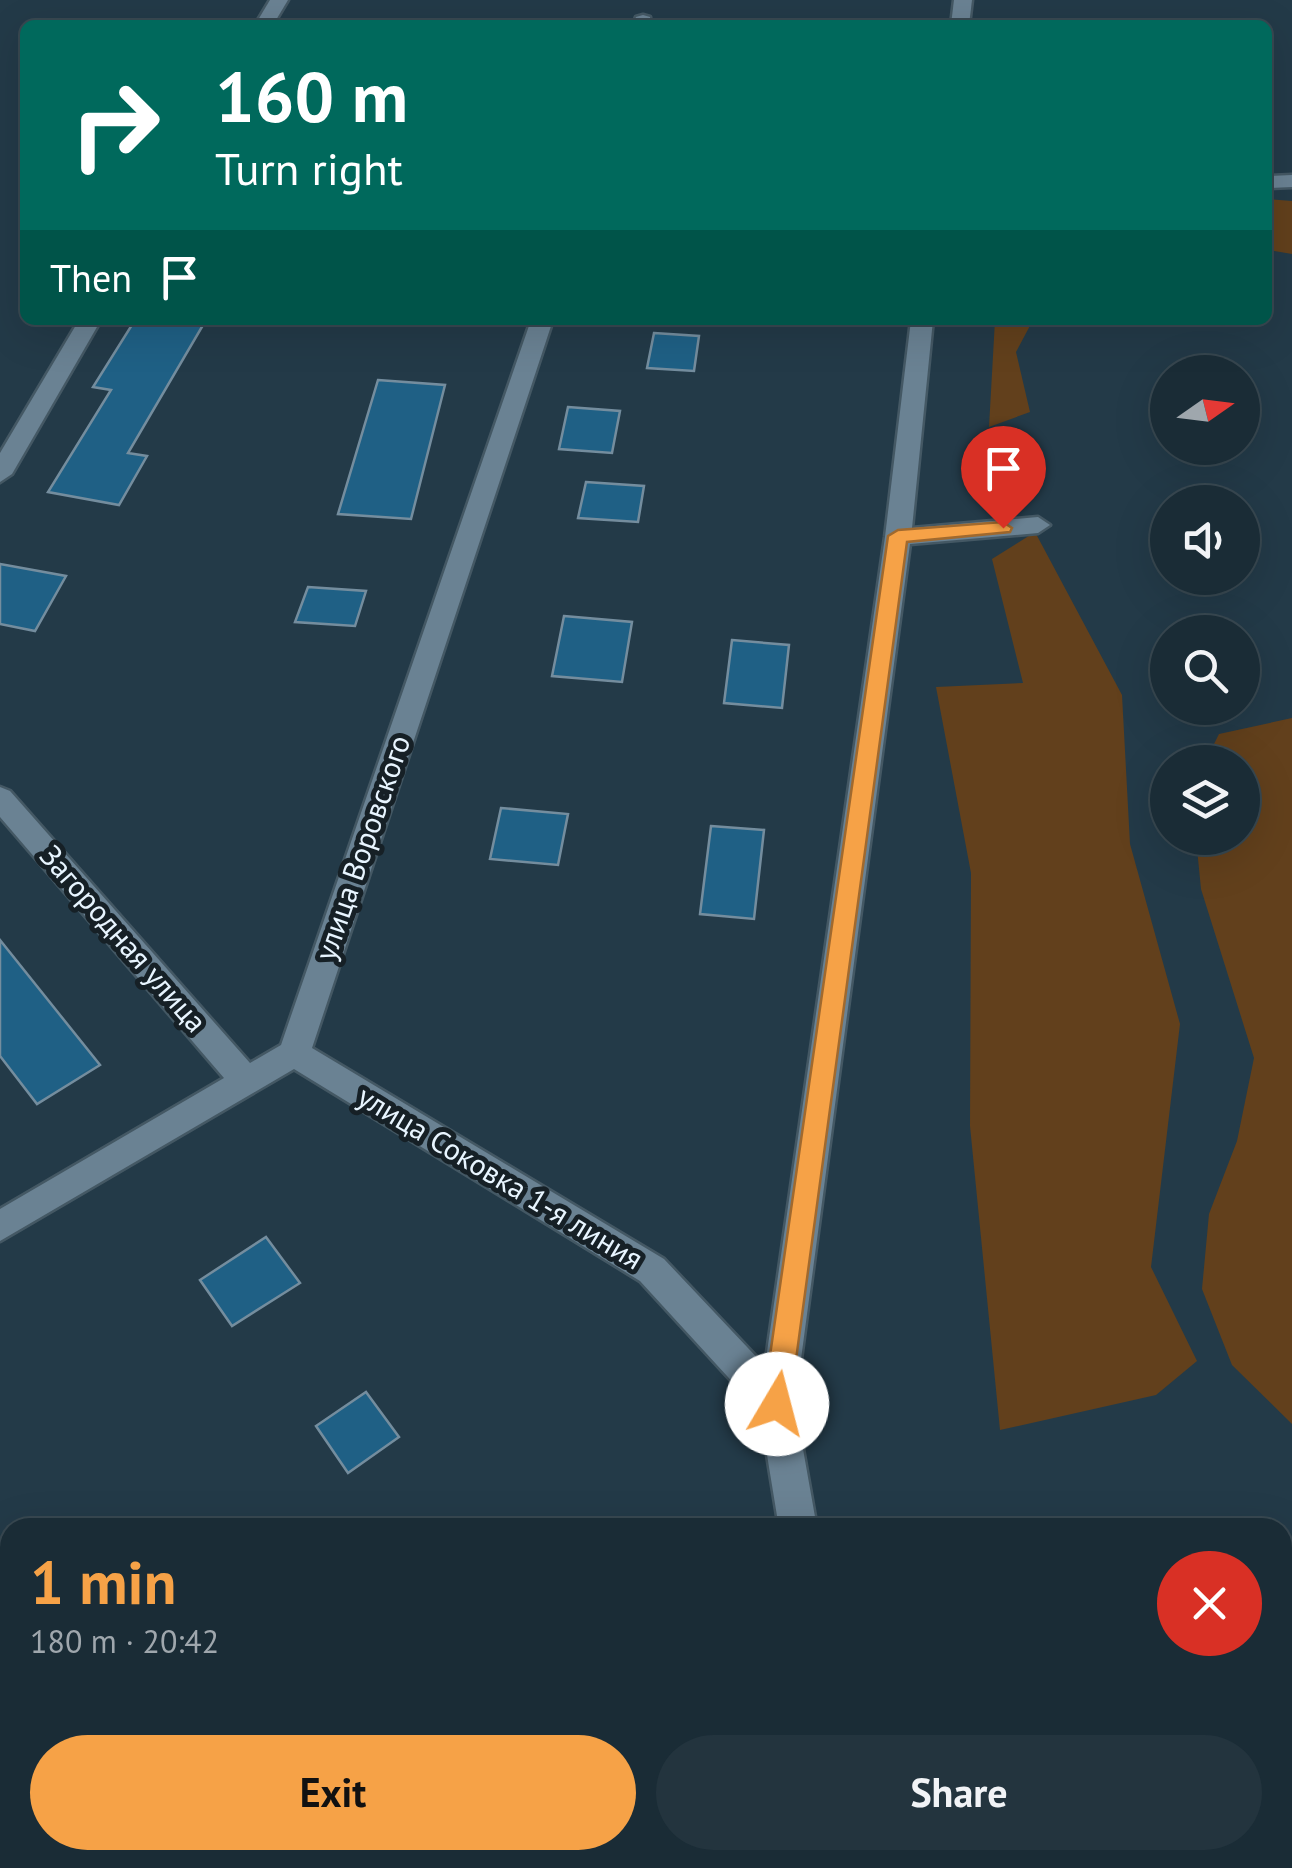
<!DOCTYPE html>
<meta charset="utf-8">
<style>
body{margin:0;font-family:"PT Sans",sans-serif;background:#23343e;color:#f1f3f6;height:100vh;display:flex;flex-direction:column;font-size:38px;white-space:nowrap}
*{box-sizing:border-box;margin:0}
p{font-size:32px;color:#9fa7ad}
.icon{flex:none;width:55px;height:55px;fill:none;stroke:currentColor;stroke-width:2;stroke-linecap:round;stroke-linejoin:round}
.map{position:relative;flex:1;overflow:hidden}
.drawer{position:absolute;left:0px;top:1518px;width:1292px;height:352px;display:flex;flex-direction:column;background:#1a2c36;border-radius:30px 30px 0 0;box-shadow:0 10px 40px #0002,0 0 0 2px #384851}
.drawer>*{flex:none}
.banner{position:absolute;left:20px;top:20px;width:1252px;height:305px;border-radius:15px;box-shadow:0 10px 40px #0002,0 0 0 2px #384851;background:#00695c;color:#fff;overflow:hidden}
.needle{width:65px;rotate:76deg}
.controls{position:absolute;left:1150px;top:355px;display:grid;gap:20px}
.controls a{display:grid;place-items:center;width:110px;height:110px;border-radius:50%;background:#1a2c36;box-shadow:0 10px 40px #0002,0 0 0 2px #384851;font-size:50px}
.pin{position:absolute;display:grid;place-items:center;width:85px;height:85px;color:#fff;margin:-102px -42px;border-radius:50% 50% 50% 0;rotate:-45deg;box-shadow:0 0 10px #0007}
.pin .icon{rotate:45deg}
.me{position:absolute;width:110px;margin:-55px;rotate:8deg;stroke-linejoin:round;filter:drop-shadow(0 0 8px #0008)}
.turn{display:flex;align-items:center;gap:35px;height:210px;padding:0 30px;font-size:45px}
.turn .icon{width:130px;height:130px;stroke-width:2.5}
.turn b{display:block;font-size:70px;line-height:85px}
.then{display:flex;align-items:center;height:95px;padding:0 30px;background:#0003;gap:20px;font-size:38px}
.round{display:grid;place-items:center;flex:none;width:105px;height:105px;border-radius:52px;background:#23343e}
.overview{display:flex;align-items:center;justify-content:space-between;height:170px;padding:0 30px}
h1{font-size:60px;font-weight:700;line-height:75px;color:#f6a247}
.cta{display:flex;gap:20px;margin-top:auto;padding:20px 30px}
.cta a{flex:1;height:115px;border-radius:60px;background:#f6a247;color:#111;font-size:40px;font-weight:700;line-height:115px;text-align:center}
.cta a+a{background:#23343e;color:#f1f3f6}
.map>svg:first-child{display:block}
.green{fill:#62401c}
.building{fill:#1f6085;stroke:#748d9e;stroke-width:2.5}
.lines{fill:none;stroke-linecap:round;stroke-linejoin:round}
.minor-casing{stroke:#445864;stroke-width:5}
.minor{fill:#6a8293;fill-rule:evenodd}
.route{fill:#f6a247;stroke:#a0692e;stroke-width:2.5}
.labels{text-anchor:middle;stroke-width:10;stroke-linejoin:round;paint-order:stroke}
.street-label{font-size:30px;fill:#e8f5ff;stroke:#162026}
</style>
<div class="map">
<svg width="1292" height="1868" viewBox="0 0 1292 1868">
<rect width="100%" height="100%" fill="#233a48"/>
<g class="green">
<path d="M 1268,199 L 1292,201 L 1292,254 L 1268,250 Z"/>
<path d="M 995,320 L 1033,320 L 1016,352 L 1030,412 L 989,427 Z"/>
<path d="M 1035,532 L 1122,695 L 1130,844 L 1180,1024 L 1151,1267 L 1197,1361 L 1156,1395 L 1000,1430 L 970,1126 L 971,873 L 936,687 L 1023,683 L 992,559 Z"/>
<path d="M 1292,718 L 1292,1424 L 1232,1365 L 1202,1289 L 1209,1214 L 1237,1141 L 1254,1058 L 1201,889 L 1196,838 L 1242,838 L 1242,762 L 1205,762 L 1219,734 Z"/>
</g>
<g class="building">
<path d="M 135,320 L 206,320 L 128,453 L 147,456 L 119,505 L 48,492 L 111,390 L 93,387 Z"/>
<path d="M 654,333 L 699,336 L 694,371 L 647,368 Z"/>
<path d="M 378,380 L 445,385 L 411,519 L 338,514 Z"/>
<path d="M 568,407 L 620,411 L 612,453 L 559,449 Z"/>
<path d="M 586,482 L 644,486 L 638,522 L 578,518 Z"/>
<path d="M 0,564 L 66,576 L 35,631 L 0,624 Z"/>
<path d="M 308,587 L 366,591 L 355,626 L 295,622 Z"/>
<path d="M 564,616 L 632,622 L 622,682 L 552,676 Z"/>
<path d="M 732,640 L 789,645 L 782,708 L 724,703 Z"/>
<path d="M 501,808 L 568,814 L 558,865 L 490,859 Z"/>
<path d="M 711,826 L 764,830 L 754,919 L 700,914 Z"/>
<path d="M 0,940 L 100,1065 L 37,1104 L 0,1056 Z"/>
<path d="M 266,1237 L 300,1283 L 232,1326 L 200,1280 Z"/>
<path d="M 366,1392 L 399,1437 L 348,1473 L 316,1426 Z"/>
</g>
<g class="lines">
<g class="minor-casing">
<g id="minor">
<path d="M 270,0 L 288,0 L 273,25 L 255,25 Z"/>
<path d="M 954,0 L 972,0 L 969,25 L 951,25 Z"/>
<path d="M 643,15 L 650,17 L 651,25 L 633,25 L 636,17 Z"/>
<path d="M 1292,175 L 1292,187 L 1268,188 L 1268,176 Z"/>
<path d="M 79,320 L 101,320 L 12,474 L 0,482 L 0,453 Z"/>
<path d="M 531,320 L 553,320 L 312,1048 L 664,1259 L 765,1366 L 885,537 L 911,320 L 933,320 L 912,528 L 1038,517 L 1050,525 L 1038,533 L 910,544 L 795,1404 L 817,1528 L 779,1528 L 760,1412 L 640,1281 L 294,1069 L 0,1241 L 0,1209 L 224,1078 L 0,817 L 0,787 L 10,791 L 250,1063 L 281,1045 Z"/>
<path d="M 973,1860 L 1016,1860 L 1020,1868 L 977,1868 Z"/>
</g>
</g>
<use href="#minor" class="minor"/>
</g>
<path class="route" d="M 1003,522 L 1012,528 L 1010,532 L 907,542 L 790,1404 L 786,1413 L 777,1417 L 767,1413 L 763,1404 L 888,536 L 898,530 Z"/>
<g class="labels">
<g class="street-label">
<text transform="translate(363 848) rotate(-71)" y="10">улица Воровского</text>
<text transform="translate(123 939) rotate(49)" y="10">Загородная улица</text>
<text transform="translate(500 1178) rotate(31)" y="10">улица Соковка 1-я линия</text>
</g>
</g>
</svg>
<div class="controls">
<a><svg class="needle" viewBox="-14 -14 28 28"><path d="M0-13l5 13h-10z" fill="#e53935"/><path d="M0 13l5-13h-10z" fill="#9fa7ad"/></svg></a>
<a><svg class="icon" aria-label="sound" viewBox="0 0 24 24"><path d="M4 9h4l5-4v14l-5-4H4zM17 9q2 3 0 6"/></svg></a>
<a><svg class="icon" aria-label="search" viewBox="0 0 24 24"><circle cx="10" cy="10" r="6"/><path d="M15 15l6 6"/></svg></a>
<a><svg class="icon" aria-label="layers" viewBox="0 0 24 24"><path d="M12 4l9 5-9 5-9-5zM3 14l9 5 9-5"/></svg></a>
</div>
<div class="pin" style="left:1003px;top:528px;background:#d93025"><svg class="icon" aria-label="arrive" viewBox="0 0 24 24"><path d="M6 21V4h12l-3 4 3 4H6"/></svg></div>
<svg class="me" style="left:777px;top:1404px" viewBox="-20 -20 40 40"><circle r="19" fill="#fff"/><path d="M0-13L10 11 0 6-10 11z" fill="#f6a247"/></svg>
<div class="banner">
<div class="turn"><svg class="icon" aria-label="right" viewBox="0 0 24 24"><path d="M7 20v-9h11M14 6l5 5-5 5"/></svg><div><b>160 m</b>Turn right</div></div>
<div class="then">Then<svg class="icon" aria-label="arrive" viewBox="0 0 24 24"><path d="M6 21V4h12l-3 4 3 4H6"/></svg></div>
</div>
<section class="drawer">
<div class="overview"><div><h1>1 min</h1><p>180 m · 20:42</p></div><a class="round" style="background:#d93025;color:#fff"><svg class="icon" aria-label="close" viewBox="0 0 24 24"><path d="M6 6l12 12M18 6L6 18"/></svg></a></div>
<div class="cta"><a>Exit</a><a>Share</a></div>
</section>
</div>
